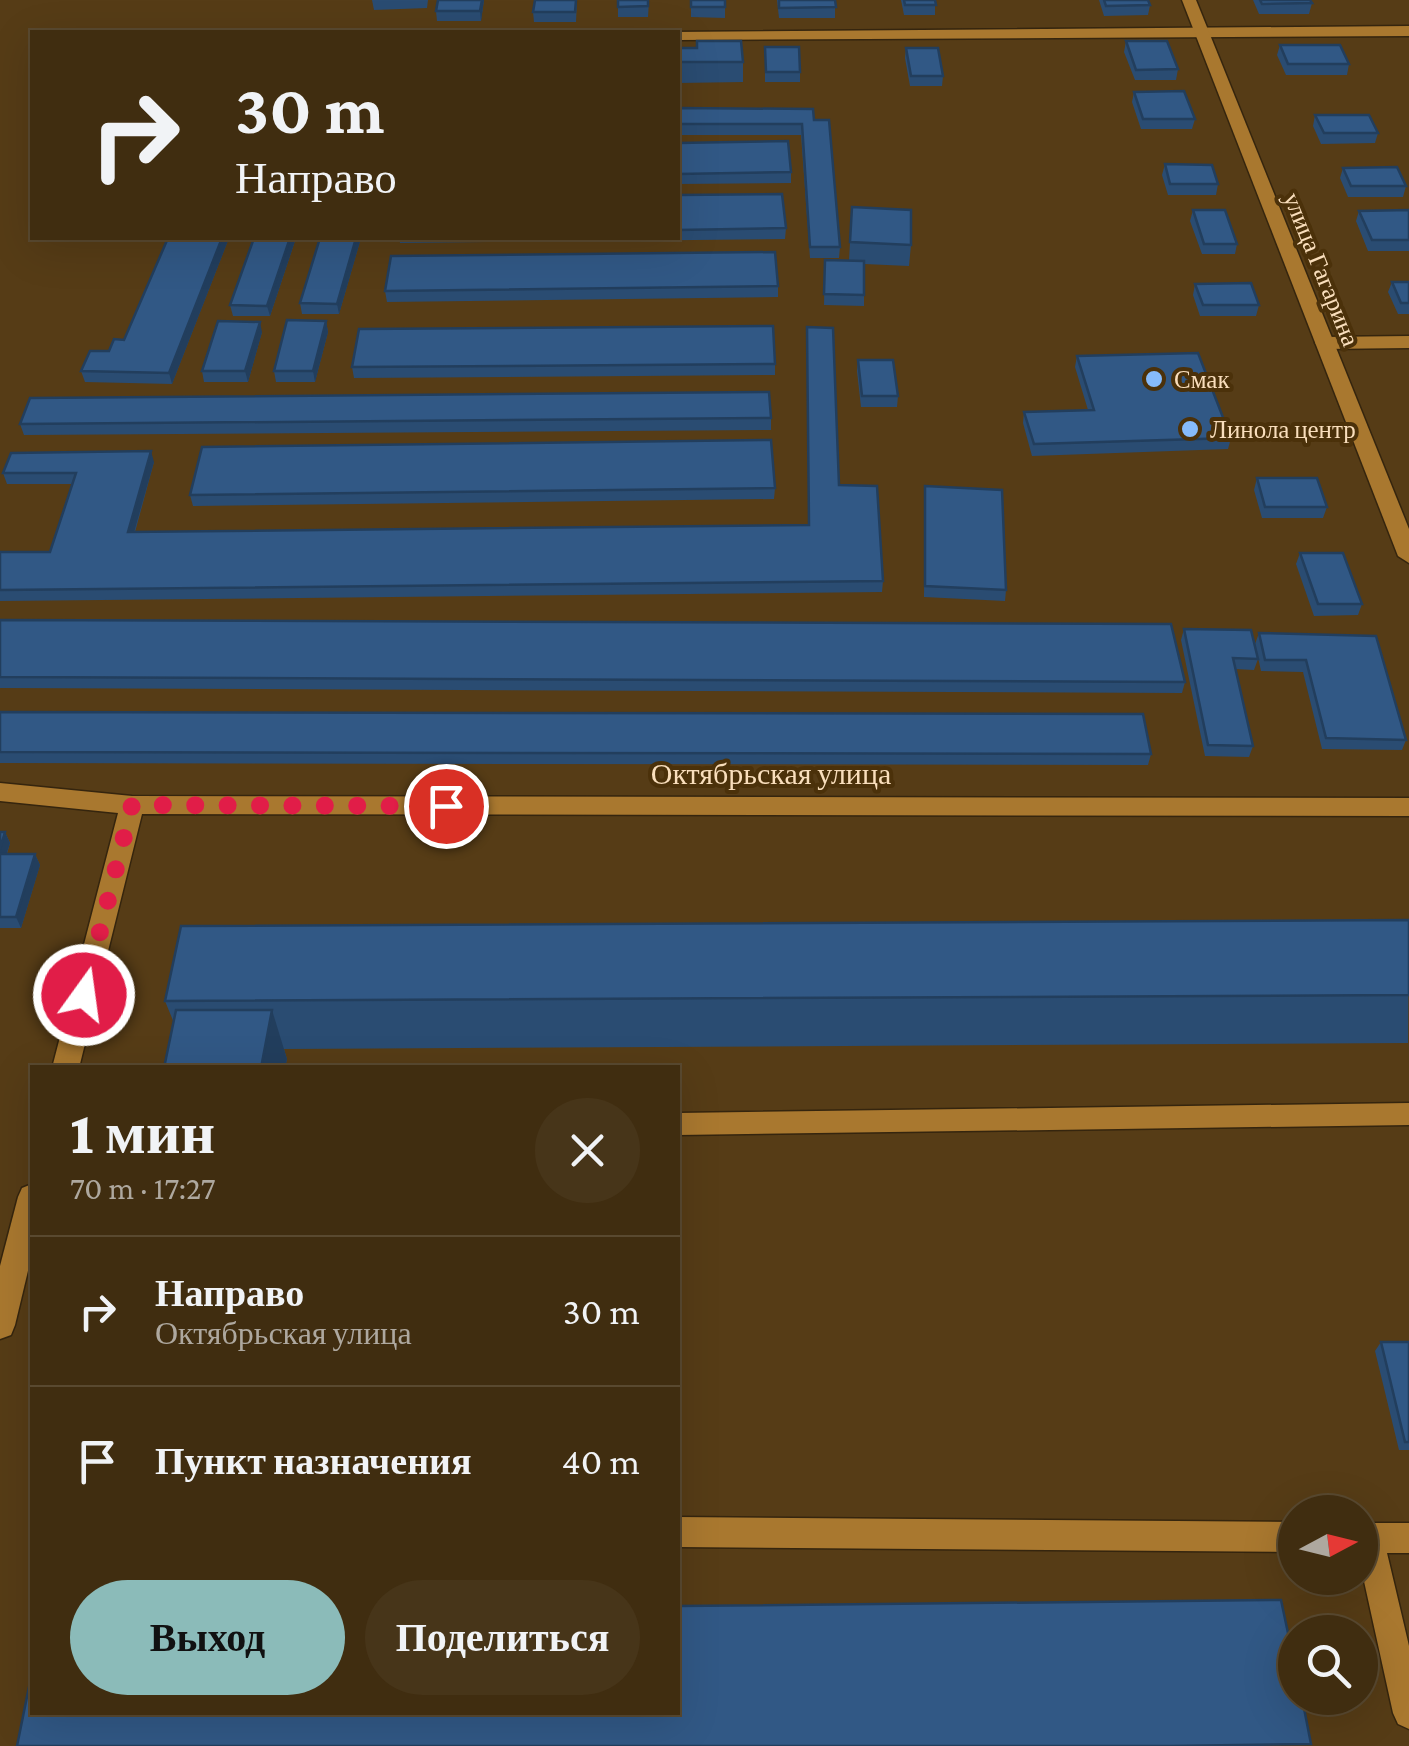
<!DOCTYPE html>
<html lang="ru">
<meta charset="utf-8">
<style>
body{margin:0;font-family:"Crimson Pro",serif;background:#473519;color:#f1f3f6;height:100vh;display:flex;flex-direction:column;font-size:38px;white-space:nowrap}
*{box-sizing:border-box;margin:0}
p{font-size:32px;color:#aea89f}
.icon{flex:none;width:55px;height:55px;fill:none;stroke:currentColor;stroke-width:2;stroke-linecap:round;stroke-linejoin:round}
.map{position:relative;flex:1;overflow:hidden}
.side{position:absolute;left:30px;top:1065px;width:650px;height:650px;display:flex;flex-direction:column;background:#402d10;border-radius:0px;box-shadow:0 10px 40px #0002,0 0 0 2px #594930}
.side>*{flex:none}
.top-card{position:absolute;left:30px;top:30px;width:650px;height:210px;border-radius:0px;box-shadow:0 10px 40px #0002,0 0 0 2px #594930;background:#402d10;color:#f1f3f6;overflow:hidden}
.needle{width:65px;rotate:83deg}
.fabs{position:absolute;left:1278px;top:1495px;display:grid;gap:20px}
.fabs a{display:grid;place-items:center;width:100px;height:100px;border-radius:50%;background:#402d10;box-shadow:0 10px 40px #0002,0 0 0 2px #594930;font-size:50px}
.pin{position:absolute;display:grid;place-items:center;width:85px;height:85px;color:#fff;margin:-42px;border:5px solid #fff;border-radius:50%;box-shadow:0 2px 10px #0007}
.me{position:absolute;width:110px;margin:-55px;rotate:14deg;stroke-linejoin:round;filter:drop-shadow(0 0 8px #0008)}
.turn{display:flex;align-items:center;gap:35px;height:210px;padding:0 40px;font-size:45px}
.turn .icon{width:130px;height:130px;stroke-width:2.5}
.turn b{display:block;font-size:70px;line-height:85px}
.round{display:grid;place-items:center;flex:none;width:105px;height:105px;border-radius:52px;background:#473519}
.headline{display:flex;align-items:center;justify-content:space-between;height:170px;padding:0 40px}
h1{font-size:60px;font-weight:800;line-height:75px}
.cta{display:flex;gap:20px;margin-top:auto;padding:20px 40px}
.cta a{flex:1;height:115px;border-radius:60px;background:#8bbbb9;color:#111;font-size:40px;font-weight:800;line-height:115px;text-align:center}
.cta a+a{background:#473519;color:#f1f3f6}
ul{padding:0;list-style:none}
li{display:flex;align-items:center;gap:30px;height:150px;padding:0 40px;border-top:2px solid #594930}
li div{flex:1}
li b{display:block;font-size:38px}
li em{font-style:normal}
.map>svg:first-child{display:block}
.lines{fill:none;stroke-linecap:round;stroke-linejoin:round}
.lane-casing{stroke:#35250e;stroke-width:3}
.street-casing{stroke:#35250e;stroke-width:3}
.secondary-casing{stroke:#35250e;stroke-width:3}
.lane{fill:#a9782f;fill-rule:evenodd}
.street{fill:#a9782f;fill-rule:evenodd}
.secondary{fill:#a9782f;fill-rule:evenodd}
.wall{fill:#2a4c72}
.shaded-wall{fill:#223e5d}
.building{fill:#315885;stroke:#223e5d;stroke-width:2.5}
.route{stroke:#e11d48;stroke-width:18;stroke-dasharray:0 32.4}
.poi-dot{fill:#86bbfb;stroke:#4b310a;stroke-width:4}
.labels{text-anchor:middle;stroke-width:8;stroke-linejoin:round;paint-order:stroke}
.far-street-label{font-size:25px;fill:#f9debc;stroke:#4b310a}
.far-poi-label{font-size:25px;fill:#f9debc;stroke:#4b310a;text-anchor:start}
.street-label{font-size:30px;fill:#f9debc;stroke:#4b310a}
</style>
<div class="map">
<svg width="1409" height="1746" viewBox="0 0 1409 1746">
<rect width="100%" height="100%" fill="#563c16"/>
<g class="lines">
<g class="lane-casing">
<g id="lane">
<path d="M 1409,1103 L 1409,1125 L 678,1135 L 678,1113 Z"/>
<path d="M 678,1517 L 1295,1522 L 1295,1552 L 678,1547 Z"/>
<path d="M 1360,1523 L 1409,1523 L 1409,1553 L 1387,1553 L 1409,1646 L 1409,1729 L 1398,1724 L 1393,1713 L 1360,1563 Z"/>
</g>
</g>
<g class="street-casing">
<g id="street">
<path d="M 1409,26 L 1409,36 L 678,40 L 678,32 L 672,32 Z"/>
<path d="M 1409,336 L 1409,348 L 1324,349 L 1315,343 L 1324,337 Z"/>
<path d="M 0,783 L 132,796 L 1409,798 L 1409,816 L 142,814 L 79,1068 L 52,1068 L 118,813 L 0,801 Z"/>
<path d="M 32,1184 L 32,1254 L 15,1325 L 11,1335 L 0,1339 L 0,1266 L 18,1197 L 22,1188 Z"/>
</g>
</g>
<g class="secondary-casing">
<path id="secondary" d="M 1182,0 L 1196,0 L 1409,529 L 1409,563 L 1398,556 Z"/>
</g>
<use href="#lane" class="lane"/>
<use href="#street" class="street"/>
<use href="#secondary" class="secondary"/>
</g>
<g class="wall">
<path d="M 372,0 L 428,0 L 427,8 L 374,10 Z"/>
<path d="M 438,0 L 484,0 L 481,21 L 437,21 L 436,11 Z"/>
<path d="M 577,0 L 576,22 L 534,22 L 533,12 Z"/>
<path d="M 618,0 L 649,0 L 648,17 L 618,17 Z"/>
<path d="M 691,0 L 725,0 L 725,18 L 691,17 Z"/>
<path d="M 777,0 L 835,0 L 835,18 L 779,18 Z"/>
<path d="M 901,0 L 935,0 L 935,15 L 904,15 Z"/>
<path d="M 1099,0 L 1148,0 L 1150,5 L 1148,15 L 1104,16 Z"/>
<path d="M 1253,0 L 1310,0 L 1312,3 L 1309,14 L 1259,14 Z"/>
<path d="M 1126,41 L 1178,69 L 1176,80 L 1135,80 L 1124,52 Z"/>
<path d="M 1280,45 L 1349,64 L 1347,75 L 1286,75 L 1277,55 Z"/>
<path d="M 765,47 L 800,72 L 800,82 L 765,82 Z"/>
<path d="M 678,48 L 743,62 L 743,82 L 678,83 Z"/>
<path d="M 906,48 L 943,76 L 942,86 L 910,86 L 905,58 Z"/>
<path d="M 1134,92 L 1195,119 L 1192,129 L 1141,129 L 1132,102 Z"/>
<path d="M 678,108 L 814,120 L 840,247 L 839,258 L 810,258 L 801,135 L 678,135 Z"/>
<path d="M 1315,115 L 1378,133 L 1375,143 L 1321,144 L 1313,126 Z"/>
<path d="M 678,143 L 791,172 L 791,183 L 678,184 Z"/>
<path d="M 1165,164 L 1218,184 L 1216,195 L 1168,195 L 1162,175 Z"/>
<path d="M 1343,168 L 1406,186 L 1403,197 L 1348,197 L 1340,178 Z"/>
<path d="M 678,195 L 786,228 L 785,239 L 400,243 L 399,238 L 678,238 Z"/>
<path d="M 852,207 L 911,245 L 909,266 L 864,264 L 864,306 L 824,305 L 825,260 L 849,260 Z"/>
<path d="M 1193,210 L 1237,244 L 1235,254 L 1202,254 L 1190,221 Z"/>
<path d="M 1409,210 L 1409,251 L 1368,251 L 1356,221 L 1359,211 Z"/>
<path d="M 168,238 L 229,238 L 172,384 L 85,382 L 81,371 L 124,340 Z"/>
<path d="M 254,238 L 296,238 L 270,316 L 233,316 L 230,305 Z"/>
<path d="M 361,238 L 339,314 L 302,314 L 300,303 Z"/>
<path d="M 1392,282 L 1409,282 L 1409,314 L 1398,314 L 1388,292 Z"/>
<path d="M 1195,284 L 1259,305 L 1256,316 L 1200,316 L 1193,295 Z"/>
<path d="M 778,286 L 778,297 L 387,302 L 385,291 Z"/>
<path d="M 326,321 L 328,332 L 315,382 L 276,382 L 274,371 Z"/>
<path d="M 262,332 L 248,382 L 204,382 L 202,371 Z"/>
<path d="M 1077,356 L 1231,438 L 1228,449 L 1032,456 L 1023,423 L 1024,412 L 1088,410 L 1075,367 Z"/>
<path d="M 858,360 L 898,396 L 897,407 L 861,407 L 857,371 Z"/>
<path d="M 775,364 L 775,375 L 354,378 L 352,367 Z"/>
<path d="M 771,418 L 771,430 L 24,435 L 20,424 Z"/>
<path d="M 154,462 L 135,532 L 809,525 L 839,485 L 883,581 L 882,592 L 0,601 L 0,552 L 50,552 L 72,484 L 7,484 L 3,473 Z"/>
<path d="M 1257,478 L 1327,507 L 1323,518 L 1262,518 L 1254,490 Z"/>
<path d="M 925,486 L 1006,590 L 1005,601 L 924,597 Z"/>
<path d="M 775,488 L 774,499 L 193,506 L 190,495 Z"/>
<path d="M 1300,553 L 1362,604 L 1358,615 L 1314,616 L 1296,564 Z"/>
<path d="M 0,620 L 1185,682 L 1182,693 L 0,688 Z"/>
<path d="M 1184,629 L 1258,659 L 1254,670 L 1235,669 L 1253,746 L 1249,757 L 1205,756 L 1181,640 Z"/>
<path d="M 1259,633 L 1376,636 L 1406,740 L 1402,750 L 1322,749 L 1303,672 L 1261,671 L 1255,644 Z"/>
<path d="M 0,712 L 1151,754 L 1148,765 L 0,763 Z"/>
<path d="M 0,832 L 5,832 L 10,843 L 7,854 L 35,854 L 40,865 L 21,928 L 0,928 Z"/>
<path d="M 1409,920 L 1408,1043 L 284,1049 L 287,1059 L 285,1068 L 164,1068 L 174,1023 L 165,1001 Z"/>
<path d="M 1381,1342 L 1409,1342 L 1409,1450 L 1399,1450 L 1375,1351 Z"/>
</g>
<g class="shaded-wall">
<path d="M 482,0 L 484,0 L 481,21 L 480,11 Z"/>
<path d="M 222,238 L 229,238 L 172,384 L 169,373 Z"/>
<path d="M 290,238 L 296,238 L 270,316 L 267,306 Z"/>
<path d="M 356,238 L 361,238 L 339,314 L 337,304 Z"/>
<path d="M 326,321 L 328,332 L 315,382 L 313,371 Z"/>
<path d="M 260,322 L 262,332 L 248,382 L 245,371 Z"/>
<path d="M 151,451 L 154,462 L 131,543 L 128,532 Z"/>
<path d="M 5,832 L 10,843 L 3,865 L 0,858 L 0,849 Z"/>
<path d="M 35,854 L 40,865 L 21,928 L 16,917 Z"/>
<path d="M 272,1010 L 287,1059 L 285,1068 L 261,1068 Z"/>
</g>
<g class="building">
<path d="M 438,0 L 482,0 L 480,11 L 436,11 Z"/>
<path d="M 535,0 L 576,0 L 575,12 L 533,12 Z"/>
<path d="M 618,0 L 648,0 L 648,6 L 618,7 Z"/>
<rect x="691" y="0" width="34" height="7"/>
<path d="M 779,0 L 835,0 L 836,7 L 779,8 Z"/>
<path d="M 904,0 L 935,0 L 936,5 L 905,5 Z"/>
<path d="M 1104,0 L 1148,0 L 1150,5 L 1106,6 Z"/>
<path d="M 1260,0 L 1310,0 L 1312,3 L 1262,4 Z"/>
<path d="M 697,41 L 741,41 L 743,62 L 678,62 L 678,48 L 697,48 Z"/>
<path d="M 1126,41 L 1167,41 L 1178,69 L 1136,70 Z"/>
<path d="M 1280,45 L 1340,45 L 1349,64 L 1288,64 Z"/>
<path d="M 765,47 L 799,47 L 800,72 L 766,72 Z"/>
<path d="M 906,48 L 938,48 L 943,76 L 911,76 Z"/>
<path d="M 1184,91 L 1195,119 L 1143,119 L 1134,92 Z"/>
<path d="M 678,108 L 813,109 L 814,120 L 829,120 L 840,247 L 810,247 L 802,124 L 678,124 Z"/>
<path d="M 1315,115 L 1369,115 L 1378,133 L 1324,133 Z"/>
<path d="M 788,141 L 791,172 L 678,174 L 678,143 Z"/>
<path d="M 1165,164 L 1212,165 L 1218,184 L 1170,184 Z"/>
<path d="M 1397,167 L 1406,186 L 1351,186 L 1343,168 Z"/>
<path d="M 782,194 L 786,228 L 678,230 L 678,195 Z"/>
<path d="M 852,207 L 911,210 L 911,245 L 850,242 Z"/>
<path d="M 1193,210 L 1225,210 L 1237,244 L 1204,244 Z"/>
<path d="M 1409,210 L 1409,240 L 1372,240 L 1359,211 Z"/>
<path d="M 168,238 L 222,238 L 169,373 L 81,371 L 90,351 L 109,351 L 114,339 L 124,340 Z"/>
<path d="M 254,238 L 290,238 L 267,306 L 230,305 Z"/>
<path d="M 320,238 L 356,238 L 337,304 L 300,303 Z"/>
<path d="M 775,252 L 778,286 L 385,291 L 391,256 Z"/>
<path d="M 825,260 L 864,261 L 864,295 L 824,294 Z"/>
<path d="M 1392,282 L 1409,282 L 1409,303 L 1401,303 Z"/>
<path d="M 1251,283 L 1259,305 L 1203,305 L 1195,284 Z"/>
<path d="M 287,320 L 326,321 L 313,371 L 274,371 Z"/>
<path d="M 218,321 L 260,322 L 245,371 L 202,371 Z"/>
<path d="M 773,326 L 775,364 L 352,367 L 359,329 Z"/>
<path d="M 807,327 L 833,328 L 839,485 L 877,486 L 883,581 L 0,590 L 0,552 L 50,552 L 76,473 L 3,473 L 11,453 L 151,451 L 128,532 L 809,525 Z"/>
<path d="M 1198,353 L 1231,438 L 1034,444 L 1024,412 L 1094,410 L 1077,356 Z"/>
<path d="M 858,360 L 893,360 L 898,396 L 862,396 Z"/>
<path d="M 769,392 L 771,418 L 20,424 L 30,398 Z"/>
<path d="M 771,440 L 775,488 L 190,495 L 202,447 Z"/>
<path d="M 1257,478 L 1317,478 L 1327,507 L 1265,507 Z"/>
<path d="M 925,486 L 1002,490 L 1006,590 L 925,586 Z"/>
<path d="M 1300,553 L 1343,553 L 1362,604 L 1318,604 Z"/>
<path d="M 0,620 L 1171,624 L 1185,682 L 0,677 Z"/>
<path d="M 1184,629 L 1251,630 L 1258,659 L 1233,658 L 1253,746 L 1208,745 Z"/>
<path d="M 1259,633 L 1376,636 L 1406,740 L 1326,738 L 1306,660 L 1265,660 Z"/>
<path d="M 0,712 L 1143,714 L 1151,754 L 0,752 Z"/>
<path d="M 0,832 L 5,832 L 0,849 Z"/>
<path d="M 0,854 L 35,854 L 16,917 L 0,917 Z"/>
<path d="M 1409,920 L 1409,995 L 165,1001 L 181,926 Z"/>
<path d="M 176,1010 L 272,1010 L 261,1068 L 164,1068 Z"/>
<path d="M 1381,1342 L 1409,1342 L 1409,1442 L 1405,1442 Z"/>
<path d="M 1281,1600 L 1295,1666 L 1295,1698 L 1302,1698 L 1311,1744 L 1170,1746 L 17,1746 L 32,1672 L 32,1712 L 678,1712 L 678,1606 Z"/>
</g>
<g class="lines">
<path class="route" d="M 84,995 L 132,805 L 446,806"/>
</g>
<g class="poi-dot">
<circle cx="1154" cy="379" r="10"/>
<circle cx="1190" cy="429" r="10"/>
</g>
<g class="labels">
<g class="far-street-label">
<text transform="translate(1322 269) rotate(68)" y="9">улица Гагарина</text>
</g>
<g class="far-poi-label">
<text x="1174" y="388">Смак</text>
<text x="1210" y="438">Линола центр</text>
</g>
<g class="street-label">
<text x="771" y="784">Октябрьская улица</text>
</g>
</g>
</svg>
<div class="fabs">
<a><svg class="needle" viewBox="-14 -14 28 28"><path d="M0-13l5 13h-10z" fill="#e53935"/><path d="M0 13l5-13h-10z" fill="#aea89f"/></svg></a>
<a><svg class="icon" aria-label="search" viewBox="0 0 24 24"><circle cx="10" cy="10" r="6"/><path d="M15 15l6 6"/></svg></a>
</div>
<div class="pin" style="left:446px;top:806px;background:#d93025"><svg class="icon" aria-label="arrive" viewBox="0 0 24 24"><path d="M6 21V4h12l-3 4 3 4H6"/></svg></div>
<svg class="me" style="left:84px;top:995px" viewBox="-20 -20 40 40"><circle r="17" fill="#e11d48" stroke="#fff" stroke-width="3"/><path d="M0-11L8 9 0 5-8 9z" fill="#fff"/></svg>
<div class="top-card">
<div class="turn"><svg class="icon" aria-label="right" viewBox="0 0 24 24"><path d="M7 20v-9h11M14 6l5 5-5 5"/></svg><div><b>30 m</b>Направо</div></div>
</div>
<section class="side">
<div class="headline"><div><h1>1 мин</h1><p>70 m · 17:27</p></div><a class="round"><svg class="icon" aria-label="close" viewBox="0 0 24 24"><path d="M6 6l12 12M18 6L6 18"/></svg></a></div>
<ul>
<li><svg class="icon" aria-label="right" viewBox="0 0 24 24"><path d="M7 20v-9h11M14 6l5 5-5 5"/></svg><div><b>Направо</b><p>Октябрьская улица</p></div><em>30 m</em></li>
<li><svg class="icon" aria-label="arrive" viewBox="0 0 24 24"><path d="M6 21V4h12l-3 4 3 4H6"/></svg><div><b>Пункт назначения</b></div><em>40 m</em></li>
</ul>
<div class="cta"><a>Выход</a><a>Поделиться</a></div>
</section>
</div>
